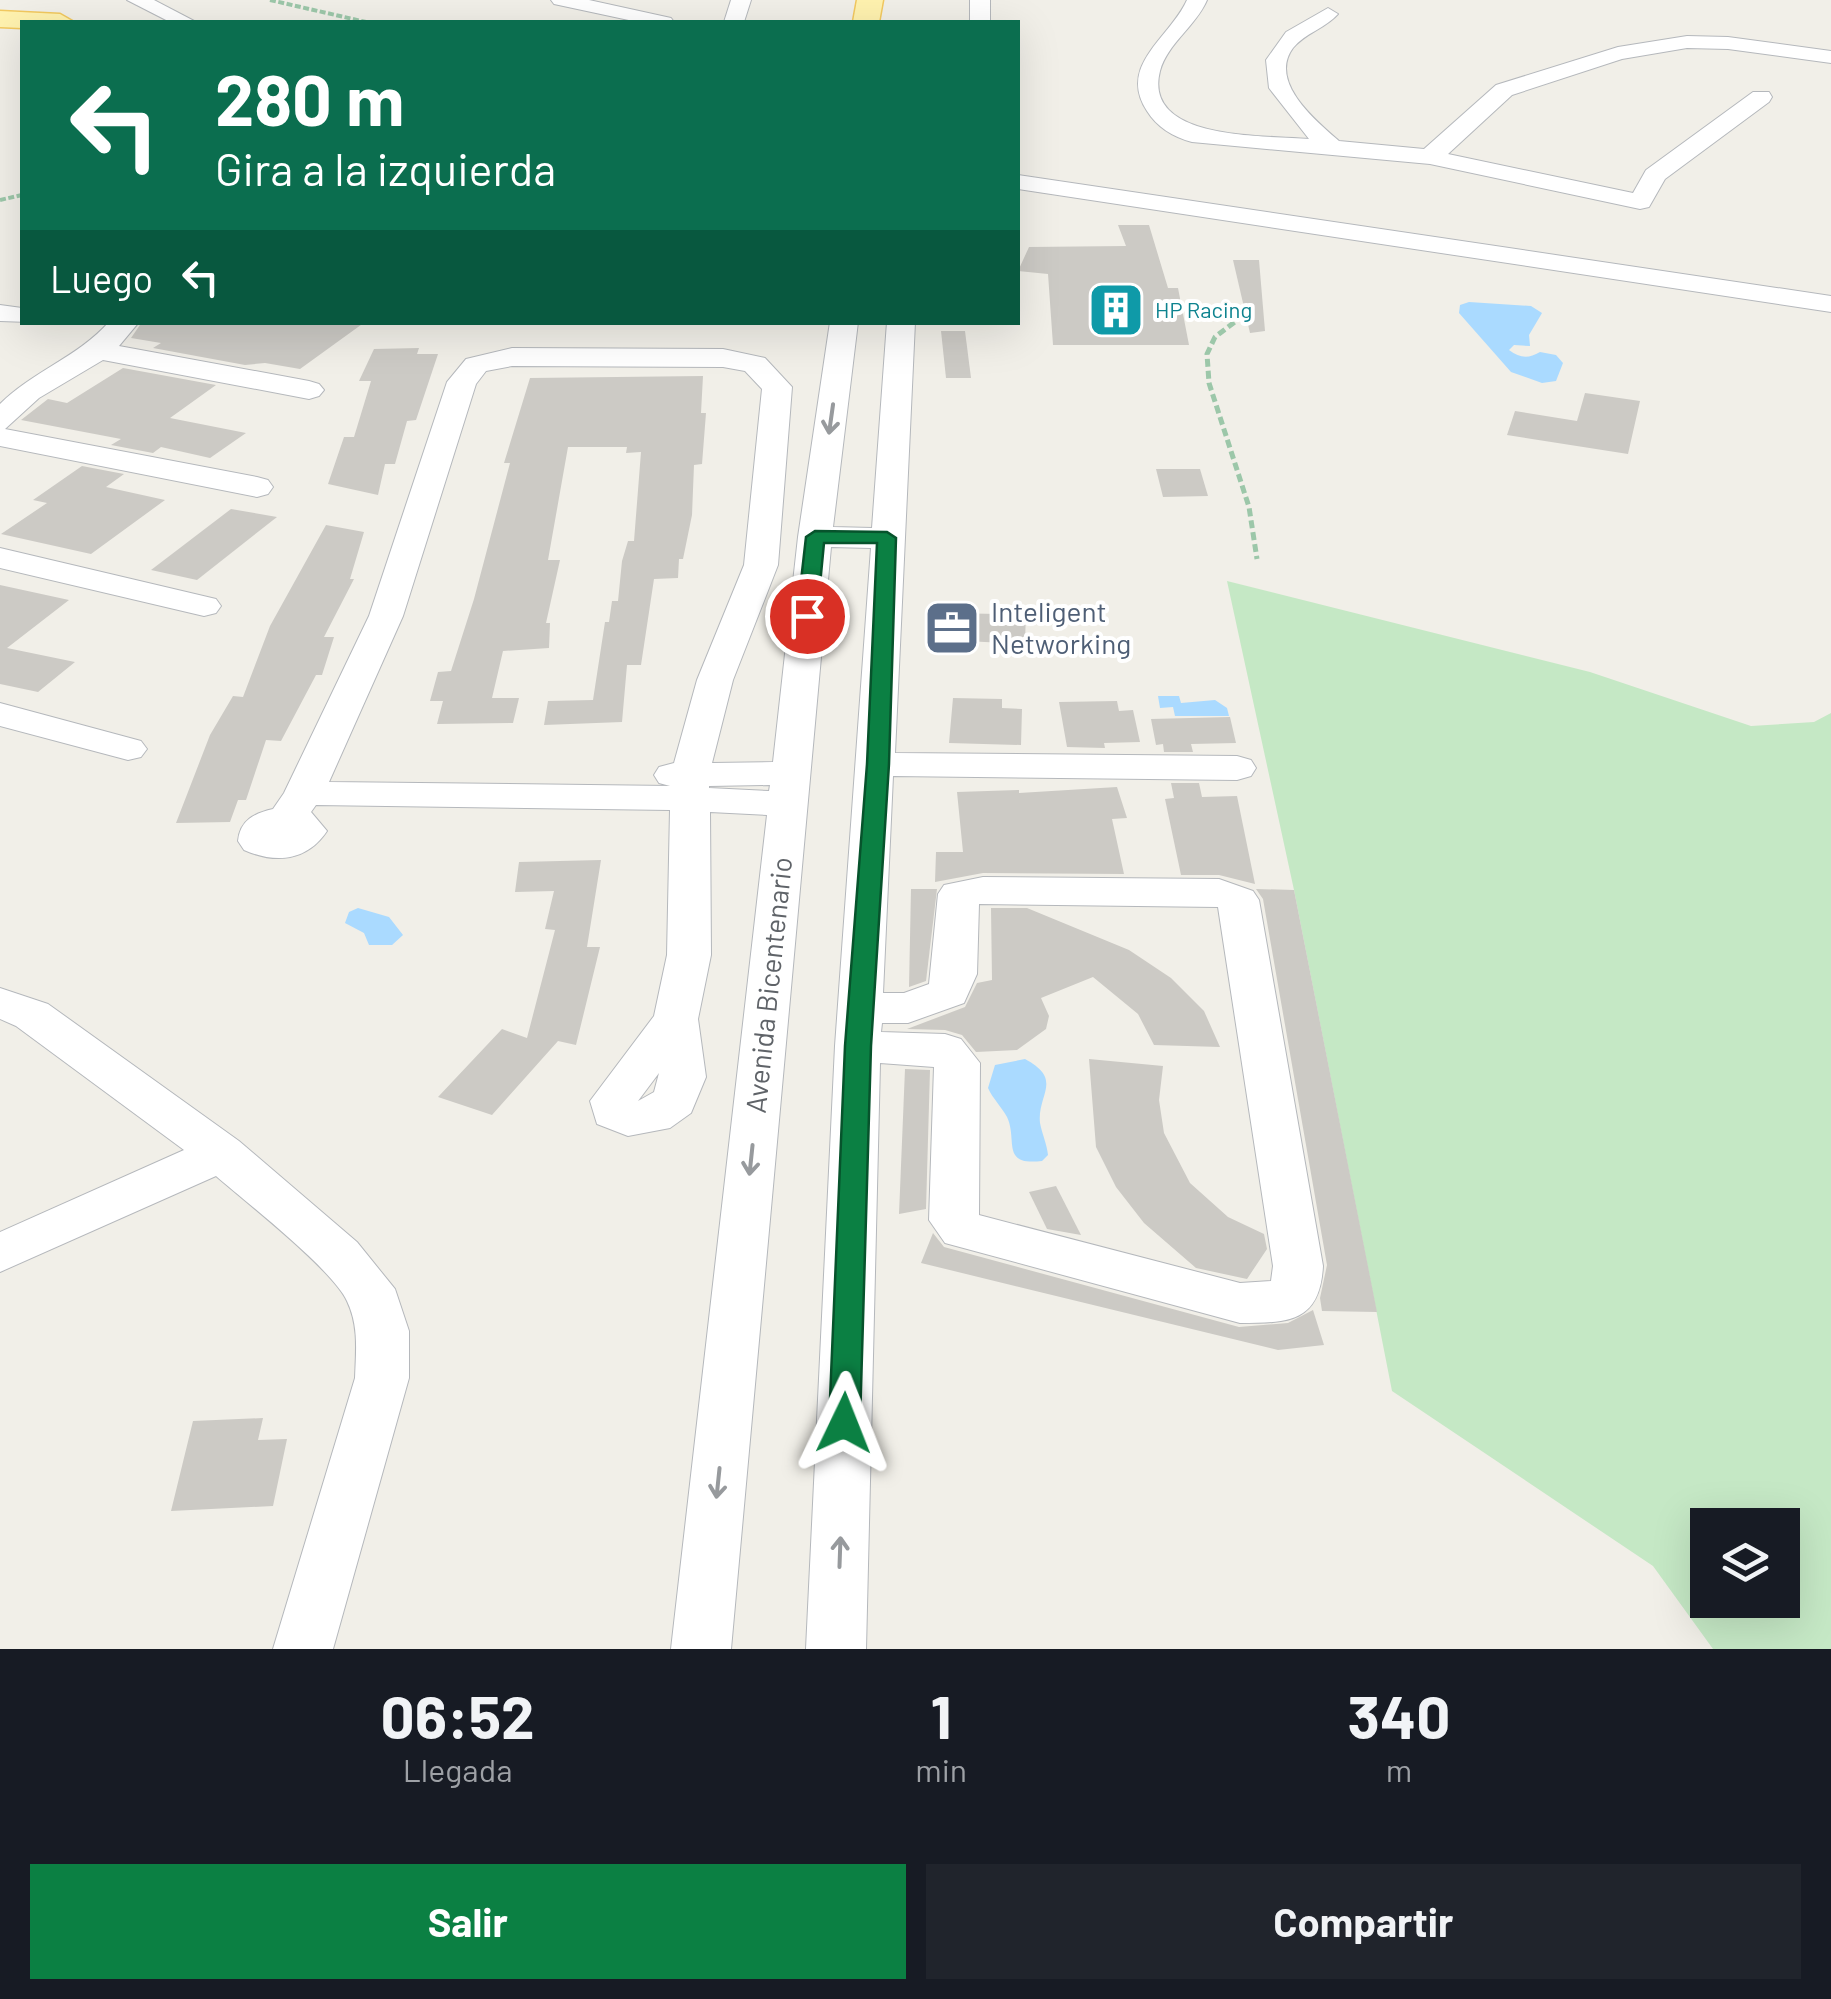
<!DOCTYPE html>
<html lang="es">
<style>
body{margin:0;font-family:Barlow,sans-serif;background:#20242c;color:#f1f3f6;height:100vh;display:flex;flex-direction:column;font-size:38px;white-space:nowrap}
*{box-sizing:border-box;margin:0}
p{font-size:32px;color:#9ea1a6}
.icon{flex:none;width:55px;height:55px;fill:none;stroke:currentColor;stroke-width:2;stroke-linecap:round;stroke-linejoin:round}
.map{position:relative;height:1649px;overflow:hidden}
.details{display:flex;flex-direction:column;background:#171b24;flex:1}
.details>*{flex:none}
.banner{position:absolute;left:20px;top:20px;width:1000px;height:305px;border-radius:0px;box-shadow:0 10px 40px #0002;background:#0b6e4f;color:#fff;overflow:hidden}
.fabs{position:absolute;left:1690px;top:1508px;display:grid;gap:20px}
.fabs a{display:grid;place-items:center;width:110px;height:110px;border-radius:0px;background:#171b24;box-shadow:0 10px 40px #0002;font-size:50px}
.pin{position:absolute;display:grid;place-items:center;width:85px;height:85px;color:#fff;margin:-42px;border:5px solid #fff;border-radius:50%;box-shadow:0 2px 10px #0007}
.me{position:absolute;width:110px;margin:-55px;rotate:2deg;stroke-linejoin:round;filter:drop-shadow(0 0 8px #0008)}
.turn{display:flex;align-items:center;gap:35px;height:210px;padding:0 30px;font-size:45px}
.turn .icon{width:130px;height:130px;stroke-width:2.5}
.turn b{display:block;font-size:70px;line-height:85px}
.then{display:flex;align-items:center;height:95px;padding:0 30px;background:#0003;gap:20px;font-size:38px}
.eta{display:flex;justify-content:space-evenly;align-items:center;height:170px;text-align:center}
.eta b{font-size:60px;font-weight:700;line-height:70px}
.button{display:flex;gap:20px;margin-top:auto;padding:20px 30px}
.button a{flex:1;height:115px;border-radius:0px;background:#0b8043;color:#fff;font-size:40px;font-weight:700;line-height:115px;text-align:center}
.button a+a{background:#20242c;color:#f1f3f6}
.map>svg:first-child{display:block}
.green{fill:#c5e8c5;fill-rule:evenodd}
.water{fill:#aadaff}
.building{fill:#cccac5}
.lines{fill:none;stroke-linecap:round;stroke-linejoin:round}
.minor-casing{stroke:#b5b8bc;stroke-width:2}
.major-casing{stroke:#f2c960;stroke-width:3}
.path-far1{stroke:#9cc7a9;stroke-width:4;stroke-dasharray:6 2.5;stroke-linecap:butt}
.path{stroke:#9cc7a9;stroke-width:5;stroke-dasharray:8 4;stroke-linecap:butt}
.minor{fill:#fff;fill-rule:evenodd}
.major{fill:#fff2af;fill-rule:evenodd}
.oneway{stroke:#979a9d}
.route{fill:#0b8043;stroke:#07532c;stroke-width:2.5}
.labels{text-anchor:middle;stroke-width:8;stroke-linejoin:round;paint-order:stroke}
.far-culture-label{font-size:22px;fill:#0d838f;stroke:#fff;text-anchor:start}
.service-label{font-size:28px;fill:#4e5e75;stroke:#fff;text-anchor:start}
.street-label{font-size:28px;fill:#5f6368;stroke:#fff}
</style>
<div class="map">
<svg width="1831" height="1649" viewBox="0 0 1831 1649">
<rect width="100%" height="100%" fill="#f1efe8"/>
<path class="green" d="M 1227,581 L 1590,672 L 1751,726 L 1814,722 L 1831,713 L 1831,1649 L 1713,1649 L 1653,1566 L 1392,1391 L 1294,890 ZM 1708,1525 L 1782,1525 L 1782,1600 L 1708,1600 Z"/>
<g class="water">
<path d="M 1469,302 L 1531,306 L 1542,313 L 1529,335 L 1530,346 L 1514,345 L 1509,350 C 1520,358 1528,359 1540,352 L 1556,355 L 1563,363 L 1556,381 L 1542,383 L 1511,372 L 1459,313 L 1460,305 Z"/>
<path d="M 1158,696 L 1179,696 L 1181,703 L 1215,700 L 1227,708 L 1229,716 L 1175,716 L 1173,707 L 1160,708 Z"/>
<path d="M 358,908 L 389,917 L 403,935 L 392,945 L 369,945 L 364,933 L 345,923 L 349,912 Z"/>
<path d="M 1025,1059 C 1064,1080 1037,1094 1040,1123 C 1042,1134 1047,1144 1048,1155 L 1042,1161 C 1000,1166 1018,1140 1007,1117 C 1001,1106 993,1099 988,1088 L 995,1065 Z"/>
</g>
<g class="building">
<path d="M 1118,225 L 1149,225 L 1168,288 L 1178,288 L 1189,345 L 1053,345 L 1048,274 L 1018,271 L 1029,247 L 1126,246 Z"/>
<path d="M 1233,260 L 1259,260 L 1265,331 L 1250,333 Z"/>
<path d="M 142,322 L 365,322 L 300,369 L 265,363 L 245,365 L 153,348 L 161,343 L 131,338 Z"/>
<path d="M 941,331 L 965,331 L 971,378 L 946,378 Z"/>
<path d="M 419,348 L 417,354 L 438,354 L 416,420 L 407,421 L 395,464 L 385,464 L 378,495 L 328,484 L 344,437 L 354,437 L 371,381 L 359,381 L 374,349 Z"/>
<path d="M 123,368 L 216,385 L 170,418 L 246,433 L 210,458 L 161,447 L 153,453 L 111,445 L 121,439 L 21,420 L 48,399 L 67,403 Z"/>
<path d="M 703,376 L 701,413 L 706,413 L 702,464 L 694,465 L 692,515 L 683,559 L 679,559 L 678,578 L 654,579 L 641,665 L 627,665 L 622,722 L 544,725 L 548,701 L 593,700 L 605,622 L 609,622 L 612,601 L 618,601 L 622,561 L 628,541 L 634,541 L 641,452 L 626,453 L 627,447 L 568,447 L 548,560 L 560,560 L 546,623 L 550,623 L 549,648 L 503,651 L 492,698 L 519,698 L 513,723 L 437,724 L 443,701 L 430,701 L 438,672 L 451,671 L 474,599 L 510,463 L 504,463 L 530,378 Z"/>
<path d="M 1585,393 L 1640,401 L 1628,454 L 1507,435 L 1515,411 L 1577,421 Z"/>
<path d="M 82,466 L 124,474 L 106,487 L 165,500 L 91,554 L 1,534 L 47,503 L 33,500 Z"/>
<path d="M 1156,469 L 1200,469 L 1208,496 L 1163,497 Z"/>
<path d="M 231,509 L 277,517 L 197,580 L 151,570 Z"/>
<path d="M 326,525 L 364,532 L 350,579 L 354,579 L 324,637 L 334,637 L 322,675 L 316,675 L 281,741 L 266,740 L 246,800 L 238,800 L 230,822 L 176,823 L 210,735 L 233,696 L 243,697 L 270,626 Z"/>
<path d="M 0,585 L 69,600 L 7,648 L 75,662 L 38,692 L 0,684 Z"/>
<path d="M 999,609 L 1026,610 L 1025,644 L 947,640 L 949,613 L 998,614 Z"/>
<path d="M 953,698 L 1002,699 L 1002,708 L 1022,709 L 1021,745 L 949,743 Z"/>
<path d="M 1117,701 L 1119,711 L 1133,710 L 1140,742 L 1104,743 L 1105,748 L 1067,747 L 1059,702 Z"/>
<path d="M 1230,717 L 1236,743 L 1191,744 L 1193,752 L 1164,752 L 1163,744 L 1156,745 L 1151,719 Z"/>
<path d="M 1171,783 L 1199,783 L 1202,797 L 1237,796 L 1255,884 L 1219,875 L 1181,875 L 1165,799 L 1174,798 Z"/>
<path d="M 1117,787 L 1127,818 L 1112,819 L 1124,874 L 983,873 L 935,882 L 936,852 L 963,852 L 957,792 L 1019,790 L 1019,793 Z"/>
<path d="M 601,860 L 587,947 L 600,947 L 576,1045 L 558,1041 L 492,1115 L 438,1097 L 502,1029 L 527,1038 L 555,930 L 545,929 L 554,891 L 515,892 L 519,862 Z"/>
<path d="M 911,889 L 937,889 L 926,981 L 909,987 Z"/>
<path d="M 1256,889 L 1294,890 L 1377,1312 L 1322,1311 L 1320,1298 L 1327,1265 L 1263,899 Z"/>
<path d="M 991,908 L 1027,908 L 1129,950 L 1171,978 L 1204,1011 L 1220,1047 L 1154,1045 L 1138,1014 L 1093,977 L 1041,998 L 1049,1016 L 1046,1029 L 1017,1050 L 976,1052 L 962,1035 L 945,1030 L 907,1029 L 965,1007 L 977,983 L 992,980 Z"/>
<path d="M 1089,1059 L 1163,1066 L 1159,1100 L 1164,1133 L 1190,1183 L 1228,1217 L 1264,1234 L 1267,1249 L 1247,1279 L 1196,1268 L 1144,1223 L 1116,1187 L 1096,1147 Z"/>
<path d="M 905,1069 L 930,1070 L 926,1209 L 899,1214 Z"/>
<path d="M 1056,1186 L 1081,1235 L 1047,1229 L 1029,1192 Z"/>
<path d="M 933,1233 L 944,1247 L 1239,1327 L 1288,1323 L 1313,1310 L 1324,1345 L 1278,1350 L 921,1263 Z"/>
<path d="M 263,1418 L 258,1440 L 287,1439 L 273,1506 L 171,1511 L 193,1421 Z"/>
</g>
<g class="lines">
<g class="minor-casing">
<g id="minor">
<path d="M 127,0 L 154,0 L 196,22 L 170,22 Z"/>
<path d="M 551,0 L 589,0 L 671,18 L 674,22 L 638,22 L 554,4 Z"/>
<path d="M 731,0 L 751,0 L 744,22 L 724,22 Z"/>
<rect x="970" y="0" width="20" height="22"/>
<path d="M 1187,0 L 1207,0 C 1196,26 1167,44 1160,71 C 1142,142 1268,135 1309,139 L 1269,88 L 1266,60 L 1286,32 L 1328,8 L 1338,14 C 1326,28 1305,33 1293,48 C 1268,82 1316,121 1339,141 L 1424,149 L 1496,85 L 1618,47 L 1687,36 L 1728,37 L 1831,51 L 1831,63 L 1728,49 L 1687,48 L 1622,59 L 1512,95 L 1448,154 L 1633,193 L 1646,170 L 1753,92 L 1769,92 L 1772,97 L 1769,102 L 1665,179 L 1649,207 L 1640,209 L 1430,164 L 1192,142 C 1173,137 1157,127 1147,111 C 1117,65 1170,38 1187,0 Z"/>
<path d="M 1018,175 L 1831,296 L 1831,312 L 1018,189 Z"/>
<path d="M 0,305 L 22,308 L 22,322 L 29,322 L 0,321 Z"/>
<path d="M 109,322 L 139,322 L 119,346 L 309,381 L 319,384 L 324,390 L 319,396 L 309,399 L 103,360 L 39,398 L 5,429 L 257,477 L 268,480 L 273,487 L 268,494 L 257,497 L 0,446 L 0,404 C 33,371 78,357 109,322 Z"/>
<path d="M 830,322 L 858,322 L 833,527 L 872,528 L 887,322 L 915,322 L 895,753 L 1237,756 L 1251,760 L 1256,768 L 1251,776 L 1237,780 L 893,776 L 883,993 L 904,993 L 929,984 L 938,894 L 944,885 L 983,877 L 1219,879 L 1253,891 L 1259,900 L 1323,1266 C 1320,1322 1289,1323 1240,1323 L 945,1243 L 929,1220 L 934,1067 L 880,1063 L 866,1649 L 806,1649 L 835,1046 L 871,548 L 831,547 L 731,1649 L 671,1649 L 767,815 L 710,812 L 711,955 L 698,1019 L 706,1077 L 691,1113 L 670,1128 L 628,1136 L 597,1124 L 590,1101 L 654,1016 L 667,955 L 670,810 L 316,805 L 311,812 L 327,831 C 307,861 276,864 244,850 L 238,841 C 240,820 255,813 273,809 L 284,793 L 369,616 L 447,382 L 466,359 L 512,348 L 723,349 L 765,358 L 792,387 L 778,565 L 733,680 L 712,763 L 773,762 L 798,537 ZM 512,366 L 723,367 L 745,371 L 762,389 L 744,565 L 697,680 L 674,763 L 659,767 L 654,775 L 659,783 L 670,786 L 329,782 L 403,616 L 476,384 L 486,371 ZM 770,785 L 769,791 L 709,788 L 709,786 ZM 979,904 L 1218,907 L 1273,1266 L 1271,1281 L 1240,1283 L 979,1215 L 980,1063 L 961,1039 L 945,1034 L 881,1032 L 882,1023 L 908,1023 L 964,1003 L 977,974 ZM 659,1073 L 654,1092 L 638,1101 Z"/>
<path d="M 0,548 L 216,599 L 221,606 L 216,613 L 204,616 L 0,568 Z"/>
<path d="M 0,703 L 141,741 L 147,749 L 141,757 L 128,760 L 0,726 Z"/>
<path d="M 0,988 L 48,1004 L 239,1141 L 357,1242 L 395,1289 L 409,1331 L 409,1378 L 333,1649 L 273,1649 L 355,1378 C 356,1351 359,1326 347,1301 C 333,1270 246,1202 216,1176 L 0,1272 L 0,1232 L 184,1150 L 16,1026 L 0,1019 Z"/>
</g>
</g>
<g class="major-casing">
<g id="major">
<path d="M 857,0 L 883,0 L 879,22 L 853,22 Z"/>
<path d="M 0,11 L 60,14 L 74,22 L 22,22 L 22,28 L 0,27 Z"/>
</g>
</g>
<g class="path-far1">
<path d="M 270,0 L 366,22"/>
<path d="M 0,200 L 22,195"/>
</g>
<path class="path" d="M 1244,315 L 1215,337 L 1207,354 L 1209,383 L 1249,507 L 1257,559"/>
<use href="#minor" class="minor"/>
<use href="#major" class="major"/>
</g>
<defs><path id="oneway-shaft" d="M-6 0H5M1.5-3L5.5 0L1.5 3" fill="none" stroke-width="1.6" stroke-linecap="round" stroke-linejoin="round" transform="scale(2.5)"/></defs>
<g class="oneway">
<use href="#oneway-shaft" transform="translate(831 419) rotate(98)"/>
<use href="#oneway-shaft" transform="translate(751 1160) rotate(96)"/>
<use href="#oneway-shaft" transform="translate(718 1483) rotate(96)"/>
<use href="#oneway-shaft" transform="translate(840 1552) rotate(-88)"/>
</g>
<path class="route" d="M 815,531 L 887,532 L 896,538 L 889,764 L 871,1046 L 860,1423 L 855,1432 L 844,1435 L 833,1432 L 829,1423 L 845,1046 L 867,764 L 877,543 L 824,543 L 817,616 L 807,621 L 797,616 L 806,537 Z"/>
<defs>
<g id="building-square" transform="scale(2.875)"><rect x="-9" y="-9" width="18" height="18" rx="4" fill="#0f9aa8" stroke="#fff"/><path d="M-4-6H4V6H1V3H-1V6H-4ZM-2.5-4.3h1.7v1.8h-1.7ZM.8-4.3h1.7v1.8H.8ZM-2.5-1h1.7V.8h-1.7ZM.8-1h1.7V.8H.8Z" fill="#fff"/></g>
<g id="office-square" transform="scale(2.875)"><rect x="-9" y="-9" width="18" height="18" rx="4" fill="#5c6f8a" stroke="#fff"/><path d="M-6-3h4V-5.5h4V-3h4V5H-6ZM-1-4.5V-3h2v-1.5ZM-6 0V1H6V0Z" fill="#fff"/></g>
</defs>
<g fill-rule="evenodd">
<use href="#building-square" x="1116" y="310"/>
<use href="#office-square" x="952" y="628"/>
</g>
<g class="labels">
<g class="far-culture-label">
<text x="1155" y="318">HP Racing</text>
</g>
<g class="service-label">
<text x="991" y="622">Inteligent<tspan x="991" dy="32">Networking</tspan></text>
</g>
<g class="street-label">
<text transform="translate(769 985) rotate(-84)" y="10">Avenida Bicentenario</text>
</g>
</g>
</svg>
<div class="fabs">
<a><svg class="icon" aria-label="layers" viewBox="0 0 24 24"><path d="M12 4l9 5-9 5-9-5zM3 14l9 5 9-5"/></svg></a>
</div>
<div class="pin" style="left:807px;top:616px;background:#d93025"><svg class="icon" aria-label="arrive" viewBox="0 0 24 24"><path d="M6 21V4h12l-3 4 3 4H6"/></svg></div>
<svg class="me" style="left:844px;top:1423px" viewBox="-20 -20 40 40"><path d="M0-17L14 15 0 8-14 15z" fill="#0b8043" stroke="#fff" stroke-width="4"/></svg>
<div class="banner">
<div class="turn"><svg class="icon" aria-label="left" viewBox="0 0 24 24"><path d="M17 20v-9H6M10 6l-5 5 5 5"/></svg><div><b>280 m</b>Gira a la izquierda</div></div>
<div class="then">Luego<svg class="icon" aria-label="left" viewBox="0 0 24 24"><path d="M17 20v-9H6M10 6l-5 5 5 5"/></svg></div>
</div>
</div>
<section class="details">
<div class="eta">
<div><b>06:52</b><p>Llegada</p></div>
<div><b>1</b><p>min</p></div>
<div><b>340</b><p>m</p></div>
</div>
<div class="button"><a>Salir</a><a>Compartir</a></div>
</section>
